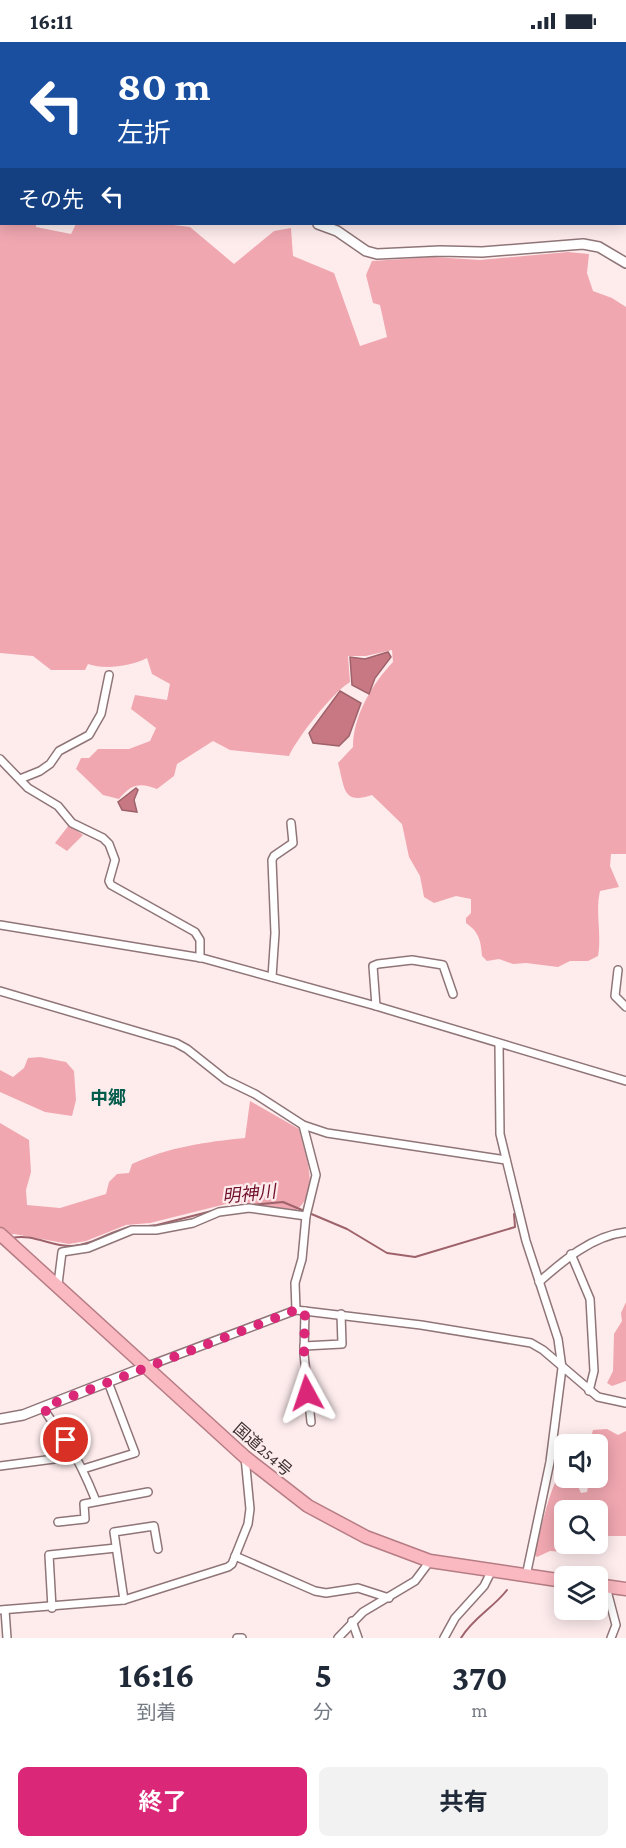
<!DOCTYPE html>
<html lang="ja">
<meta charset="utf-8">
<style>
body{margin:0;font-family:"Crimson Pro","Noto Sans JP",serif;background:#f2f2f3;color:#1f2937;height:100vh;display:flex;flex-direction:column;font-size:22px;white-space:nowrap}
*{box-sizing:border-box;margin:0}
p{font-size:20px;color:#747a83}
.icon{flex:none;width:33px;height:33px;fill:none;stroke:currentColor;stroke-width:2;stroke-linecap:round;stroke-linejoin:round}
.map{position:relative;height:1596px;overflow:hidden}
.details{display:flex;flex-direction:column;background:#fff;flex:1}
.details>*{flex:none}
.hud{position:absolute;left:0px;top:0px;width:627px;height:183px;box-shadow:0 3px 15px #0003;background:#1a4fa0;color:#fff;overflow:hidden}
.controls{position:absolute;left:554px;top:1392px;display:grid;gap:12px}
.controls a{display:grid;place-items:center;width:54px;height:54px;border-radius:9px;background:#fff;box-shadow:0 3px 15px #0003;font-size:30px}
.pin{position:absolute;display:grid;place-items:center;width:51px;height:51px;color:#fff;margin:-26px;border:3px solid #fff;border-radius:50%;box-shadow:0 2px 6px #0007}
.me{position:absolute;width:66px;margin:-33px;rotate:355deg;stroke-linejoin:round;filter:drop-shadow(0 0 4px #0008)}
.turn{display:flex;align-items:center;gap:21px;height:126px;padding:0 18px;font-size:27px}
.turn .icon{width:78px;height:78px;stroke-width:2.5}
.turn b{display:block;font-size:42px;line-height:51px}
.then{display:flex;align-items:center;height:57px;padding:0 18px;background:#0003;gap:12px;font-size:22px}
.eta{display:flex;justify-content:space-evenly;align-items:center;height:102px;text-align:center}
.eta b{font-size:36px;font-weight:700;line-height:42px}
.primary-button{display:flex;gap:12px;margin-top:auto;padding:12px 18px}
.primary-button a{flex:1;height:69px;border-radius:9px;background:#db2777;color:#fff;font-size:24px;font-weight:700;line-height:69px;text-align:center}
.primary-button a+a{background:#f2f2f3;color:#1f2937}
.status{display:flex;justify-content:space-between;align-items:center;height:42px;padding:0 30px;background:#fff;direction:ltr}
.status svg{height:16px;fill:currentColor}
.map>svg:first-child{display:block}
.green{fill:#f0a7b0}
.water{fill:#c87883;stroke:#9e626a;stroke-width:1.5}
.lines{fill:none;stroke-linecap:round;stroke-linejoin:round}
.stream{stroke:#9e626a;stroke-width:2}
.minor-casing{stroke:#907578;stroke-width:10}
.tertiary-casing{stroke:#907578;stroke-width:12}
.trunk-casing{stroke:#b67c84;stroke-width:15}
.minor{stroke:#fff;stroke-width:7}
.tertiary{stroke:#fff;stroke-width:9}
.trunk{stroke:#fab8c0;stroke-width:12}
.route{stroke:#db2777;stroke-width:10;stroke-dasharray:0 18}
.labels{text-anchor:middle;stroke-width:4.5;stroke-linejoin:round;paint-order:stroke}
.street-label{font-size:16px;fill:#3b2f31;stroke:#feeced}
.neighbourhood-label{font-size:18px;font-weight:bold;fill:#005b4b;stroke:#feeced}
.water-label{font-size:18px;font-style:italic;fill:#71102b;stroke:#feeced}
</style>
<div class="status"><b>16:11</b><svg viewBox="0 0 49 12"><path d="M0 12V9h3v3zM5 12V6h3v6zM10 12V3h3v9zM15 12V0h3v12zM26 1h20v11H26zM47 4h2v5h-2z"/></svg></div>
<div class="map">
<svg width="626" height="1596" viewBox="0 0 626 1596">
<rect width="100%" height="100%" fill="#feeced"/>
<g class="green">
<path d="M 402,0 L 563,0 L 402,1 Z"/>
<path d="M 0,165 L 2,182 L 36,182 L 36,185 L 71,192 L 76,182 L 166,182 L 190,185 L 234,222 L 274,189 L 291,186 L 293,214 L 334,231 L 360,304 L 387,295 L 380,263 L 373,261 L 366,233 L 372,219 L 433,215 L 480,218 L 568,210 L 589,212 L 587,231 L 593,249 L 612,256 L 626,265 L 626,812 L 611,812 L 610,824 L 619,845 L 600,849 C 595,870 602,892 598,914 L 588,919 L 570,919 L 558,925 L 526,921 L 513,922 L 499,917 L 487,919 L 482,914 C 481,899 479,890 466,881 L 466,876 L 471,871 L 471,857 L 456,854 L 434,861 L 424,855 L 420,834 L 409,815 L 402,782 L 372,753 C 342,763 345,746 338,721 L 353,705 C 353,674 372,642 393,620 L 392,608 L 366,614 L 348,614 L 350,640 C 332,651 297,696 289,714 L 230,708 L 213,699 L 177,722 L 174,734 L 157,747 C 140,740 131,742 119,757 L 103,753 L 76,727 L 81,716 L 89,716 L 98,707 L 129,707 L 150,699 L 156,686 L 131,667 L 135,653 L 167,658 L 170,642 L 152,632 L 147,616 C 131,624 105,628 88,622 L 85,628 L 51,628 L 33,614 L 0,611 Z"/>
<path d="M 69,783 L 83,793 L 67,809 L 55,801 Z"/>
<path d="M 40,1015 L 66,1020 L 74,1029 L 76,1058 L 72,1074 L 45,1070 L 0,1050 L 0,1028 L 13,1035 L 24,1026 L 28,1016 Z"/>
<path d="M 250,1059 L 299,1087 C 305,1113 322,1150 295,1169 L 234,1160 L 150,1181 L 126,1183 L 86,1199 L 69,1202 L 14,1192 L 0,1195 L 0,1081 L 29,1098 L 31,1130 L 26,1148 L 27,1163 L 60,1166 L 106,1152 L 109,1140 L 117,1132 L 129,1131 L 132,1122 C 169,1105 205,1100 245,1096 Z"/>
<path d="M 626,1260 L 626,1339 L 612,1344 L 607,1341 L 613,1329 L 614,1292 L 622,1279 L 621,1271 Z"/>
<path d="M 607,1387 L 618,1393 L 626,1389 L 626,1494 L 597,1494 L 597,1468 L 564,1468 L 564,1502 L 574,1502 L 564,1510 L 550,1509 L 537,1515 L 534,1512 C 539,1497 551,1439 560,1434 L 576,1440 L 581,1451 L 587,1450 L 590,1436 L 597,1436 L 597,1402 L 589,1402 L 593,1388 Z"/>
</g>
<g class="water">
<path d="M 388,610 L 391,615 L 375,636 L 369,652 L 352,643 L 350,615 L 365,617 Z"/>
<path d="M 340,649 L 361,661 L 349,694 L 339,704 L 313,701 L 309,691 Z"/>
<path d="M 136,746 L 138,748 L 134,758 L 137,770 L 122,768 L 118,760 Z"/>
</g>
<g class="lines">
<g class="stream">
<path d="M 626,45 L 626,44"/>
<path d="M 0,118 L 2,118"/>
<path d="M 250,1163 L 283,1160 L 347,1187 L 387,1211 L 415,1215 L 515,1185 L 514,1172"/>
<path d="M 139,1185 L 157,1183 L 212,1169"/>
<path d="M 12,1196 C 32,1191 52,1205 72,1204 C 93,1203 110,1189 130,1185"/>
<path d="M 461,1596 C 473,1576 493,1566 507,1548"/>
</g>
<g class="minor-casing">
<g id="minor">
<path d="M 0,125 L 2,125"/>
<path d="M 0,717 L 28,746 L 58,764 L 72,781 L 103,796 L 109,802 L 115,818 L 109,839 L 111,843 L 195,890 L 200,898 L 200,916"/>
<path d="M 20,737 L 40,729 L 50,722 L 59,709 L 89,693 L 101,672 L 109,633"/>
<path d="M 0,883 L 202,916 L 376,964 L 626,1039"/>
<path d="M 618,928 L 615,954 L 626,965"/>
<path d="M 272,935 L 275,891 L 272,818 L 274,814 L 293,801 L 291,781"/>
<path d="M 0,949 L 176,1001 L 187,1007 L 226,1038 L 255,1052 L 303,1083 L 327,1091 L 506,1118"/>
<path d="M 376,964 L 373,924 L 378,922 L 412,918 L 443,923 L 453,952"/>
<path d="M 499,1002 L 500,1092 L 526,1199 L 558,1297 L 562,1326 L 550,1420 L 526,1534"/>
<path d="M 571,1212 L 590,1257 L 594,1329 L 589,1349"/>
<path d="M 539,1240 C 564,1218 592,1194 626,1190"/>
<path d="M 58,1242 L 62,1210 L 88,1206 L 132,1188 L 156,1188 L 193,1181 L 219,1170 L 249,1166 L 306,1174"/>
<path d="M 296,1268 L 295,1241 L 302,1217 L 306,1174 L 316,1133 L 303,1083"/>
<path d="M 305,1269 L 304,1312 L 311,1380"/>
<path d="M 304,1304 L 342,1302 L 341,1272"/>
<path d="M 148,1324 L 296,1268 L 421,1283 L 531,1301 L 543,1308 L 598,1355 L 626,1361"/>
<path d="M 43,1365 C 50,1379 59,1387 67,1400 C 79,1419 88,1439 96,1459"/>
<path d="M 0,1424 L 54,1417"/>
<path d="M 83,1427 L 135,1411 L 108,1340"/>
<path d="M 58,1480 L 85,1477 L 84,1462 L 148,1450"/>
<path d="M 235,1514 L 315,1549 L 326,1551 L 358,1546 L 389,1556"/>
<path d="M 606,1545 L 616,1583 L 611,1596"/>
<path d="M 124,1558 L 114,1490 L 154,1484 L 158,1507"/>
<path d="M 52,1566 L 49,1513 L 116,1506"/>
<path d="M 0,1568 L 124,1558 L 228,1525 L 232,1522 L 248,1482 L 250,1467 L 245,1415"/>
<path d="M 5,1568 L 7,1596"/>
<path d="M 352,1579 L 358,1596"/>
<path d="M 237,1596 L 242,1596"/>
<path d="M 338,1596 L 363,1570 L 415,1539 L 430,1519"/>
<path d="M 444,1596 L 455,1576 L 484,1544 L 491,1530"/>
</g>
</g>
<g class="tertiary-casing">
<g id="tertiary">
<path d="M 318,182 L 337,189 L 366,209 L 377,212 L 440,209 L 482,210 L 583,202 L 599,205 L 626,221"/>
<path d="M 0,1377 L 23,1373 L 148,1324"/>
</g>
</g>
<g class="trunk-casing">
<g id="trunk">
<path d="M 578,2 L 580,0"/>
<path d="M 0,151 L 2,151"/>
<path d="M 0,1192 L 245,1415 L 308,1464 L 366,1495 L 430,1519 L 564,1539"/>
<path d="M 597,1543 L 626,1547"/>
</g>
</g>
<use href="#minor" class="minor"/>
<use href="#tertiary" class="tertiary"/>
<use href="#trunk" class="trunk"/>
</g>
<g class="lines">
<path class="route" d="M 66,1398 L 53,1385 L 44,1365 L 296,1268 L 305,1269 L 304,1312 L 307,1351"/>
</g>
<g class="labels">
<g class="street-label">
<text transform="translate(263 1407) rotate(41)" y="6">国道254号</text>
</g>
<g class="neighbourhood-label">
<text x="108" y="1062">中郷</text>
</g>
<g class="water-label">
<text transform="translate(249 1152) rotate(-6)" y="6">明神川</text>
</g>
</g>
</svg>
<div class="controls">
<a><svg class="icon" aria-label="sound" viewBox="0 0 24 24"><path d="M4 9h4l5-4v14l-5-4H4zM17 9q2 3 0 6"/></svg></a>
<a><svg class="icon" aria-label="search" viewBox="0 0 24 24"><circle cx="10" cy="10" r="6"/><path d="M15 15l6 6"/></svg></a>
<a><svg class="icon" aria-label="layers" viewBox="0 0 24 24"><path d="M12 4l9 5-9 5-9-5zM3 14l9 5 9-5"/></svg></a>
</div>
<div class="pin" style="left:66px;top:1398px;background:#d93025"><svg class="icon" aria-label="arrive" viewBox="0 0 24 24"><path d="M6 21V4h12l-3 4 3 4H6"/></svg></div>
<svg class="me" style="left:307px;top:1351px" viewBox="-20 -20 40 40"><path d="M0-17L14 15 0 8-14 15z" fill="#db2777" stroke="#fff" stroke-width="4"/></svg>
<div class="hud">
<div class="turn"><svg class="icon" aria-label="left" viewBox="0 0 24 24"><path d="M17 20v-9H6M10 6l-5 5 5 5"/></svg><div><b>80 m</b>左折</div></div>
<div class="then">その先<svg class="icon" aria-label="left" viewBox="0 0 24 24"><path d="M17 20v-9H6M10 6l-5 5 5 5"/></svg></div>
</div>
</div>
<section class="details">
<div class="eta">
<div><b>16:16</b><p>到着</p></div>
<div><b>5</b><p>分</p></div>
<div><b>370</b><p>m</p></div>
</div>
<div class="primary-button"><a>終了</a><a>共有</a></div>
</section>
